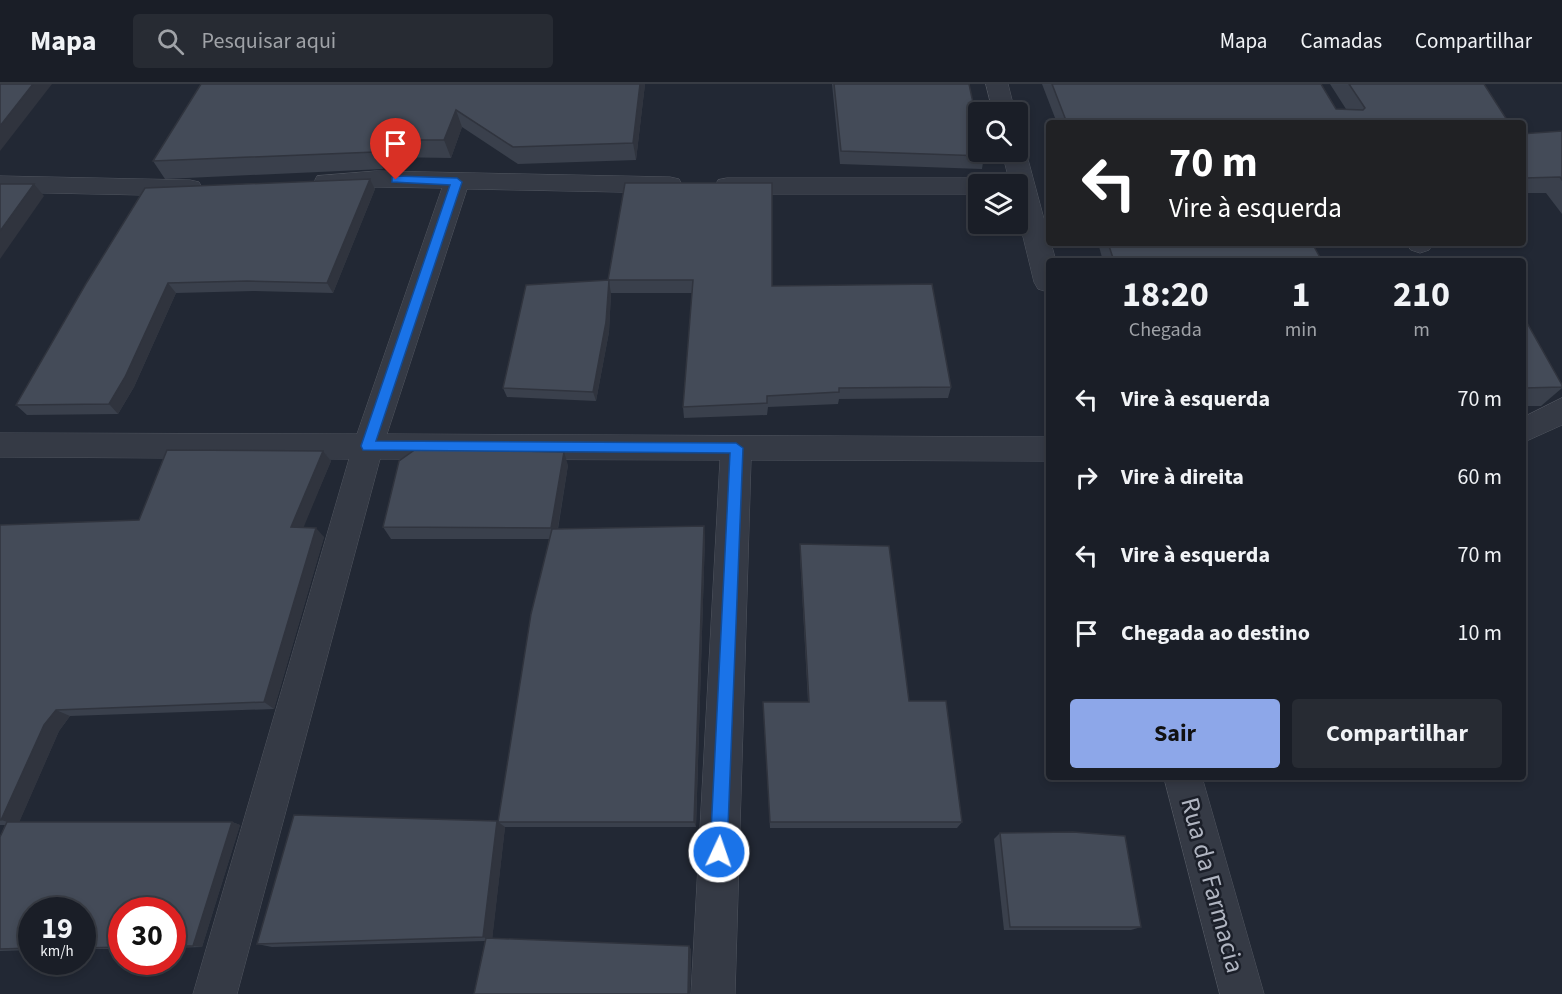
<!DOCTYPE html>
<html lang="pt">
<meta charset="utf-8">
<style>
body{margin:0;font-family:"Source Sans 3",sans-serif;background:#272b33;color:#f1f3f6;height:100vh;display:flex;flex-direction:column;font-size:22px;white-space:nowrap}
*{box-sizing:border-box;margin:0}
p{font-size:20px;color:#9fa2a7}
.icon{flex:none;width:33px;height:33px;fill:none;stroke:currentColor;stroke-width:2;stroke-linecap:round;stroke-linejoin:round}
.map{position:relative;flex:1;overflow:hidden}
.drawer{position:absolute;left:1046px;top:174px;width:480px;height:522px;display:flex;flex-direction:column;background:#1a1e27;border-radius:6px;box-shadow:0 3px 9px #0003,0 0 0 2px #383c44}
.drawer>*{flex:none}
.banner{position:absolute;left:1046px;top:36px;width:480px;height:126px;border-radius:6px;box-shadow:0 3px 9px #0003,0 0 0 2px #383c44;background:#202124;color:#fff;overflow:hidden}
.buttons{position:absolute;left:968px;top:18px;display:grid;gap:12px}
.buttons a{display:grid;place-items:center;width:60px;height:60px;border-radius:6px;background:#1a1e27;box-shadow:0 3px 9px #0003,0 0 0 2px #383c44;font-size:30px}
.speed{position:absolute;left:18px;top:813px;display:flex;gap:12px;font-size:30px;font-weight:700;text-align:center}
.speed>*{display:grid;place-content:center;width:78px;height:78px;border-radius:50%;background:#1a1e27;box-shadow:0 3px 9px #0003,0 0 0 2px #383c44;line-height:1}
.speed small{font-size:15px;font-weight:400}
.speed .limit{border:9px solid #d22;background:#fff;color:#111}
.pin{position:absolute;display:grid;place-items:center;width:51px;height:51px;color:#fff;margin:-62px -26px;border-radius:50% 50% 50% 0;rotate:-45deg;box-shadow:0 0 6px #0007}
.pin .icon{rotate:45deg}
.me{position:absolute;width:66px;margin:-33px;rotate:3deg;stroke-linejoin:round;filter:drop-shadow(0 0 4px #0008)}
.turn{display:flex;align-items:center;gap:21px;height:126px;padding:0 24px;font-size:27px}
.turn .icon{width:78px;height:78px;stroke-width:2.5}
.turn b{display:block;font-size:42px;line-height:51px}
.eta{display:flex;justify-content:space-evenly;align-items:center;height:102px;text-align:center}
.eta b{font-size:36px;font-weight:700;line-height:42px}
.action{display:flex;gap:12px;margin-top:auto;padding:12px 24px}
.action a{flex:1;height:69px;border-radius:6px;background:#8da7e9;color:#111;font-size:24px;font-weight:700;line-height:69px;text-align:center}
.action a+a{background:#272b33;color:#f1f3f6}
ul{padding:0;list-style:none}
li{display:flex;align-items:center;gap:18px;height:78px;padding:0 24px}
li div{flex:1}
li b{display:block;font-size:22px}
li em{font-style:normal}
header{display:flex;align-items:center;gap:36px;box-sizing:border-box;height:84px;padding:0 30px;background:#1a1e27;border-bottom:2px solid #383c44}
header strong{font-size:28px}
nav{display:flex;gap:33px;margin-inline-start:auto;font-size:21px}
.search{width:420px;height:54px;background:#272b33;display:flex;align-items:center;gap:15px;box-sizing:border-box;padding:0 21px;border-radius:6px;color:#9fa2a7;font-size:22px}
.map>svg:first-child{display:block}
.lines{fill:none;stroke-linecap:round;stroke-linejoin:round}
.minor-casing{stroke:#50555f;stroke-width:1}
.minor{fill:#353a45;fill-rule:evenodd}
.wall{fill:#3a404c}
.shaded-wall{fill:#30343e}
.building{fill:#444b58;stroke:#30343e;stroke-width:1.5}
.route{fill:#1a73e8;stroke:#114b97;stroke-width:1.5}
.labels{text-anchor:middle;stroke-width:5;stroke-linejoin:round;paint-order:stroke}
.near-street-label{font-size:26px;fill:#b0b5c1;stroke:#1b1f29}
</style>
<header>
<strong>Mapa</strong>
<div class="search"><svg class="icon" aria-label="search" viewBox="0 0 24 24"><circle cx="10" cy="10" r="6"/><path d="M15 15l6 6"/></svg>Pesquisar aqui</div>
<nav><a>Mapa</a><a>Camadas</a><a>Compartilhar</a></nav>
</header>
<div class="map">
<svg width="1562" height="910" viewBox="0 0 1562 910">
<rect width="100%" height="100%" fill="#222834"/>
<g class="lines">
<g class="minor-casing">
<g id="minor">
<path d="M 986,0 L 1008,0 L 1015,28 L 993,28 Z"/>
<path d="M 1017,61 L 1023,63 L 1026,68 L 1048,150 L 1048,159 L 1051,159 L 1056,177 L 1048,177 L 1048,208 L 1038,205 L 1034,198 L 1017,128 L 1017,100 L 1010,100 L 1002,68 L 1017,68 Z"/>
<path d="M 376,87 L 670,93 L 679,95 L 682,101 L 679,107 L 670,109 L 467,105 L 387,350 L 1048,353 L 1048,377 L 751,376 L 735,910 L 691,910 L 720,376 L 380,375 L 237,910 L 193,910 L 349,375 L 0,373 L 0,349 L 357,350 L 442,104 L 376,103 L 326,106 L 317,104 L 314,98 L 317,92 Z"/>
<path d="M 0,92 L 190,96 L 199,98 L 202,104 L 199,110 L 190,112 L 0,108 Z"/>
<path d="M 727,94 L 978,94 L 987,96 L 989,100 L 978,100 L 978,110 L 727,110 L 718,108 L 715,102 L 718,96 Z"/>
<path d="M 1406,159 L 1432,159 L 1433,160 L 1429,166 L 1420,169 L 1411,166 Z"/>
<path d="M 1562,314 L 1562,341 L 1522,359 L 1522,334 Z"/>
<path d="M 1164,693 L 1202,693 L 1264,910 L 1220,910 Z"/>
</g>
</g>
<use href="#minor" class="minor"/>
</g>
<g class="wall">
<path d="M 201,0 L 645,0 L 636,76 L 518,80 L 462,43 L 451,74 L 388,73 L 383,85 L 165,95 L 153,77 Z"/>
<path d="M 832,0 L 969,0 L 984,72 L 982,85 L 840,80 Z"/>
<path d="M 1042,0 L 1321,0 L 1336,25 L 1346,25 L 1330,0 L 1484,0 L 1509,39 L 1057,39 Z"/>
<path d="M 1562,47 L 1562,130 L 1546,109 L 1522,109 L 1522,50 Z"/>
<path d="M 370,95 L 375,105 L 333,209 L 254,207 L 176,209 L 134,303 L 118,330 L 27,331 L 16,321 L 87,198 Z"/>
<path d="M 625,99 L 772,202 L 951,303 L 948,314 L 839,315 L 838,320 L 768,323 L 767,331 L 684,334 L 683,323 L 692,209 L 611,209 L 609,248 L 596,317 L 507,313 L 503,304 L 608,196 Z"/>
<path d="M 1098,159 L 1312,159 L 1322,177 L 1103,177 Z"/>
<path d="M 1522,230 L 1562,301 L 1562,304 L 1541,322 L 1522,322 Z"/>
<path d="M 323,367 L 331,377 L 303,443 L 324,453 L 274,625 L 70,632 L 59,647 L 19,738 L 232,738 L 240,741 L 202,863 L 172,864 L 172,826 L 122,826 L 122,865 L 82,865 L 82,826 L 32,826 L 32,866 L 0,867 L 0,753 L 5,741 L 0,741 L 0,441 L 139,436 Z"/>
<path d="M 568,381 L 558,445 L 705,452 L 696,743 L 505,743 L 492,855 L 691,865 L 690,910 L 474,910 L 485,857 L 272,863 L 257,860 L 497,737 L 498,738 L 549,455 L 391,455 L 383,443 Z"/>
<path d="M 800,460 L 909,617 L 962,738 L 957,744 L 770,744 L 763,618 L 808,618 L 800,471 Z"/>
<path d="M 1000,749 L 1141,843 L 1131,846 L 1004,846 L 994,755 Z"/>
</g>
<g class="shaded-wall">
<path d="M 33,0 L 52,0 L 0,67 L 0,42 Z"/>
<path d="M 640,0 L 645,0 L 636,76 L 633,59 Z"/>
<path d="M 456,26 L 462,43 L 451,74 L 444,56 Z"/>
<path d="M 380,56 L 388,73 L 383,85 L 375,68 Z"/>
<path d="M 370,95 L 375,105 L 333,209 L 327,199 Z"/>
<path d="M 34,100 L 44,112 L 0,175 L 0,147 Z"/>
<path d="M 609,198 L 611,209 L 609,248 L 596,317 L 593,308 Z"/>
<path d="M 168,199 L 176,209 L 134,303 L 118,330 L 109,320 Z"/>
<path d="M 323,367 L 331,377 L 300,452 L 291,443 Z"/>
<path d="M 564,368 L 568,381 L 556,455 L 551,444 Z"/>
<path d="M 704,442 L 705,452 L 696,743 L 694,738 Z"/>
<path d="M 316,444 L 324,453 L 274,625 L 264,618 Z"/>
<path d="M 56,626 L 70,632 L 59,647 L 18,741 L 1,736 L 44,641 Z"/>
<path d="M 497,737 L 505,743 L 492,857 L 483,853 Z"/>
<path d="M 232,738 L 240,741 L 202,863 L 193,862 Z"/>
<path d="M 689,862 L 691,865 L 690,910 L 688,910 Z"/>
</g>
<g class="building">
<path d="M 0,0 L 33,0 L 0,42 Z"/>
<path d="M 201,0 L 640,0 L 633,59 L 513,63 L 456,26 L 444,56 L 380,56 L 375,68 L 153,77 Z"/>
<path d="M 834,0 L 969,0 L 978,42 L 978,68 L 984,68 L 984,72 L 841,67 Z"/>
<path d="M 1052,0 L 1321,0 L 1336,25 L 1363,26 L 1365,24 L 1349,0 L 1484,0 L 1509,39 L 1067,39 Z"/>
<path d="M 1562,47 L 1562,96 L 1560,93 L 1522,94 L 1522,50 Z"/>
<path d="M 370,95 L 327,199 L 247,197 L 168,199 L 125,293 L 109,320 L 16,321 L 87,198 L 145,104 Z"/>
<path d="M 625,99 L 772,99 L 772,202 L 932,200 L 951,303 L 839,304 L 839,308 L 767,312 L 767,319 L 683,323 L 693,196 L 608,196 Z"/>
<path d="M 0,100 L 34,100 L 0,147 Z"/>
<path d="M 1108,159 L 1312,159 L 1322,177 L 1114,177 Z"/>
<path d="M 609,196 L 606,238 L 593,308 L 503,304 L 526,201 Z"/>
<path d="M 1522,230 L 1562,301 L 1562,303 L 1522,304 Z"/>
<path d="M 416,365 L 564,368 L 551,444 L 383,443 L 399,377 Z"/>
<path d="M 167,366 L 323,367 L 291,443 L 316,444 L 264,618 L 56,626 L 44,641 L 1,736 L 0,736 L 0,441 L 139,436 Z"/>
<path d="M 704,442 L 694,738 L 498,738 L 531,530 L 552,445 Z"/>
<path d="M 800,460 L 889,462 L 909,617 L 946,617 L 962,738 L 770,738 L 763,618 L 809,618 Z"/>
<path d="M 294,731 L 497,737 L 483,853 L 257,860 Z"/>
<path d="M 7,738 L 232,738 L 193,862 L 172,862 L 172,826 L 122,826 L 122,863 L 82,864 L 82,826 L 32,826 L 32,864 L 0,865 L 0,753 Z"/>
<path d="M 1073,748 L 1125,752 L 1141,843 L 1010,843 L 1000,749 Z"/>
<path d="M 486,854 L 689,862 L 688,910 L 474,910 Z"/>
</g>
<path class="route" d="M 396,92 L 457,94 L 462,98 L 376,357 L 736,359 L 743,364 L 727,768 L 725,773 L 719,776 L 713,773 L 710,768 L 730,369 L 363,366 L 361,362 L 450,101 L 392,98 L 392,93 Z"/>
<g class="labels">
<g class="near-street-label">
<text transform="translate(1213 801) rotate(75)" y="9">Rua da Farmacia</text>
</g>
</g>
</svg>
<div class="buttons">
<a><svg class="icon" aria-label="search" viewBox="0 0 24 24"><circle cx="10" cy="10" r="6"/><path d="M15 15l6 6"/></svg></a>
<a><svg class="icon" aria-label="layers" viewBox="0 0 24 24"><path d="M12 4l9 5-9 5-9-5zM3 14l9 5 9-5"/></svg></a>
</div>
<div class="speed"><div>19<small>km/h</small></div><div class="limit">30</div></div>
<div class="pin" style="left:396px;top:96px;background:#d93025"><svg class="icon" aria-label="arrive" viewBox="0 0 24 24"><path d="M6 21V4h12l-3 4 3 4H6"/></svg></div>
<svg class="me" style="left:719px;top:768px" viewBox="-20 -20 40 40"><circle r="17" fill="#1a73e8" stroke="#fff" stroke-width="3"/><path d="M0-11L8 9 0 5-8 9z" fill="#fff"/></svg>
<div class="banner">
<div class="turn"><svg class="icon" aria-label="left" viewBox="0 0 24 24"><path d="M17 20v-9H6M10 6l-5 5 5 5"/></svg><div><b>70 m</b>Vire à esquerda</div></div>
</div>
<section class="drawer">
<div class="eta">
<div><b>18:20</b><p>Chegada</p></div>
<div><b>1</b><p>min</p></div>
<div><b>210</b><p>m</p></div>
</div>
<ul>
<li><svg class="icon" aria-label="left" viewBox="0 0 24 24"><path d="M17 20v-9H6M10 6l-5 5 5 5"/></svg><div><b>Vire à esquerda</b></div><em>70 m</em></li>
<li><svg class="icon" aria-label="right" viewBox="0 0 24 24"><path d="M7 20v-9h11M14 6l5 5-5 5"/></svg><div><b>Vire à direita</b></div><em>60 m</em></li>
<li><svg class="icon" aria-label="left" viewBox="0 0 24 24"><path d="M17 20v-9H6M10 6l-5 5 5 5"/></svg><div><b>Vire à esquerda</b></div><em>70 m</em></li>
<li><svg class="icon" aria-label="arrive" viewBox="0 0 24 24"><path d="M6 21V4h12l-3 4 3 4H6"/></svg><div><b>Chegada ao destino</b></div><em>10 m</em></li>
</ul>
<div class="action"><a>Sair</a><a>Compartilhar</a></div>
</section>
</div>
